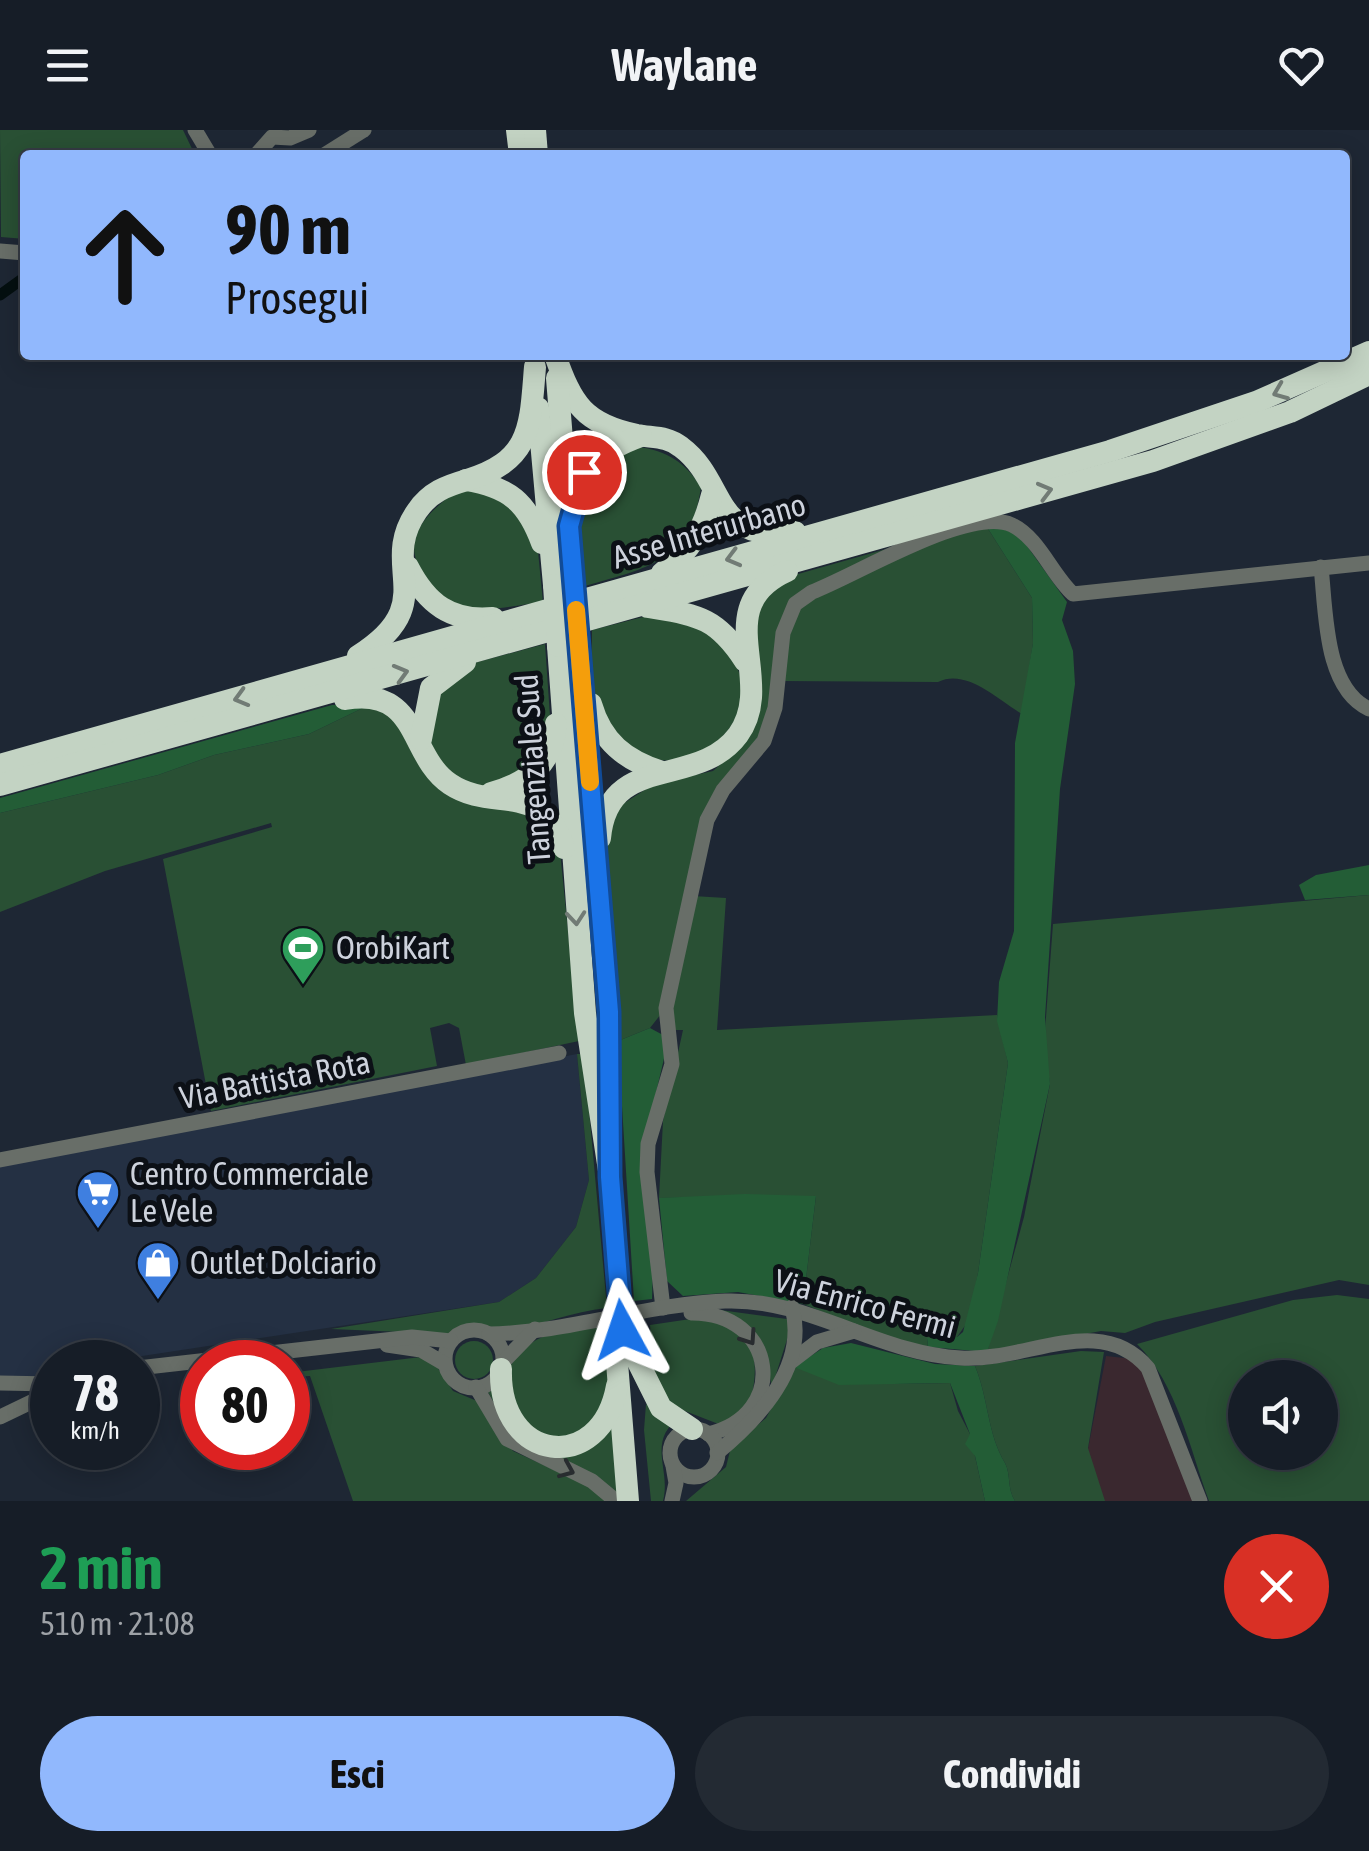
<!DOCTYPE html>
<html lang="it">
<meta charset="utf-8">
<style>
body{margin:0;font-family:"Asap Condensed",sans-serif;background:#232a33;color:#f1f3f6;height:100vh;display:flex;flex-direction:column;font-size:38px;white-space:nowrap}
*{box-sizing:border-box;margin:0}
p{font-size:32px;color:#9ea2a7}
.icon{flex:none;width:55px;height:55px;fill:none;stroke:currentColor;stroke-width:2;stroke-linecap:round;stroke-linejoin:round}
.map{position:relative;height:1371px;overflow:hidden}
.details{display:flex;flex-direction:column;background:#161d27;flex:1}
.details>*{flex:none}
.top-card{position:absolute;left:20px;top:20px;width:1330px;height:210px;border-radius:10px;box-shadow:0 5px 25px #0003,0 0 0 2px #353b44;background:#91b8fd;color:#111;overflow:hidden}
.controls{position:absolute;left:1228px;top:1230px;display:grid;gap:20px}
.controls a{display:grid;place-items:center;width:110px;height:110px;border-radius:50%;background:#161d27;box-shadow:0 5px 25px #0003,0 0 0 2px #353b44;font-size:50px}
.speed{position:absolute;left:30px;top:1210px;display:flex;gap:20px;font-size:50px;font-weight:700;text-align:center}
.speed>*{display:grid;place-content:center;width:130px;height:130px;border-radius:50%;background:#161d27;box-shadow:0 5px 25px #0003,0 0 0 2px #353b44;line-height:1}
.speed small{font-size:25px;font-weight:400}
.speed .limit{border:15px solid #d22;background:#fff;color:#111}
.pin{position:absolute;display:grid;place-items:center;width:85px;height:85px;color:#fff;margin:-42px;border:5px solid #fff;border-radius:50%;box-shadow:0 2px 10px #0007}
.me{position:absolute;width:110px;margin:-55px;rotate:355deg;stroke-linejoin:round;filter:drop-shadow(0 0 8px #0008)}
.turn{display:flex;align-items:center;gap:35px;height:210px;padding:0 40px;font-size:45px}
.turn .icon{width:130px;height:130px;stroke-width:2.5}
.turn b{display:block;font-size:70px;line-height:85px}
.round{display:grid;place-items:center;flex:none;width:105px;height:105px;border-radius:52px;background:#232a33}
.summary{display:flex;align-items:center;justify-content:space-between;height:170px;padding:0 40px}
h1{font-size:60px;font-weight:700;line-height:75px;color:#1e9e55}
.cta{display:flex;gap:20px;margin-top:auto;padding:20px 40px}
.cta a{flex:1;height:115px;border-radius:60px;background:#91b8fd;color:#111;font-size:40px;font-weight:700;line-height:115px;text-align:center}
.cta a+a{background:#232a33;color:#f1f3f6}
header{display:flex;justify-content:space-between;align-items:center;height:130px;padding:0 40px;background:#161d27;font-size:45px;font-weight:700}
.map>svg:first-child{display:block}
.built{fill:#243043}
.industrial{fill:#3a282f}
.green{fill:#295034;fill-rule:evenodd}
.forest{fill:#235d36}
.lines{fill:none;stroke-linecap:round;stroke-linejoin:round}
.canal{stroke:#040f10;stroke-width:11}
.minor{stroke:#686e68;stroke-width:15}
.highway{stroke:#c3d3c3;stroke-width:22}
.highway-bridge{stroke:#c3d3c3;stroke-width:22}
.oneway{stroke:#717b75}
.oneway2{stroke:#282c2f}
.route-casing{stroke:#114b97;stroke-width:25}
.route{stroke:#1a73e8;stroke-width:18}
.slow{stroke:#f59e0b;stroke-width:18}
.labels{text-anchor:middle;stroke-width:10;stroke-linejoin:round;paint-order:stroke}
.street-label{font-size:32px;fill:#cdd2dc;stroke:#0c1016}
.poi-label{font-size:32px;fill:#cdd2dc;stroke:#0c1016;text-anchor:start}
</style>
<header><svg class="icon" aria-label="menu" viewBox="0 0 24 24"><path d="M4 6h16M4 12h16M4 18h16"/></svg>Waylane<svg class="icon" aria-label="heart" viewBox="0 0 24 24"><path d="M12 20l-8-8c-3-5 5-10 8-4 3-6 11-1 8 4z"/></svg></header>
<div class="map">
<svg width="1369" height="1371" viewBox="0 0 1369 1371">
<rect width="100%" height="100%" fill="#1e2734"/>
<path class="built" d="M 577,924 L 589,1050 L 576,1097 L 536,1148 L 499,1172 L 109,1231 L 52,1232 L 52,1246 L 0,1251 L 0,1034 Z"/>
<path class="industrial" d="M 1106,1226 L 1152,1231 L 1202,1371 L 1099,1371 L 1088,1319 Z"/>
<g class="green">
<path d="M 0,0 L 183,0 L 195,25 L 25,25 L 25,109 L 1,107 Z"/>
<path d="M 631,316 C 663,319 683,329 701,357 C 690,432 650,437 585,456 L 579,368 L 583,354 Z"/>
<path d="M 463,356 L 509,371 L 537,411 L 543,472 C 516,475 475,486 449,473 C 441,469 434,457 428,450 C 393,408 431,380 463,356 Z"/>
<path d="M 985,394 L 1032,468 L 1033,513 L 1022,584 C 997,569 966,538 938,552 L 781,551 L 785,503 L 796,476 L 949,405 Z"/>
<path d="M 918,410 L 792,474 L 772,577 L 760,610 L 720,659 L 661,884 L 650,898 L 618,911 L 605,720 L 618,677 L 654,654 L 713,641 L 744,613 L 755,478 L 791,446 Z"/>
<path d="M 651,485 C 691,489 695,491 724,519 C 784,580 682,674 621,608 C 608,594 598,581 594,562 C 590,543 592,520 592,500 Z"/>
<path d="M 545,514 L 550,586 L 537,633 L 487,656 L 472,655 L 445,640 L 429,614 L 431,573 L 474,533 Z"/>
<path d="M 369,575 L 399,591 L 428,644 L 527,680 L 560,721 L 579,911 L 466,935 L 459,898 L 449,893 L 430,898 L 437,936 L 211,981 L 163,729 L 272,697 L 271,693 L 105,741 L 0,782 L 0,683 L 158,645 L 214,625 L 309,604 Z"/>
<path d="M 1369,765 L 1369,1155 L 1339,1150 L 1155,1192 L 1125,1203 L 1101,1201 L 987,1222 L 1024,1087 L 1050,954 L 1044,914 L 1053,794 Z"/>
<path d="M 693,766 L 726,768 L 717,900 L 997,885 L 1008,933 L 978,1143 L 969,1190 L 957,1207 L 927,1209 L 928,1217 L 885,1207 L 803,1174 L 816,1066 L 659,1068 L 663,991 L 683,900 L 670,900 L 669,878 Z"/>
<path d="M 577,924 L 581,924 L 586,947 L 607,1178 C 571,1182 539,1196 504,1201 C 483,1204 471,1188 450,1204 L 331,1199 L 499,1172 L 536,1148 L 576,1097 L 589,1050 Z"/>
<path d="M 1337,1165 L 1369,1169 L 1369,1371 L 1209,1371 C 1190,1319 1177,1254 1137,1214 L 1293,1170 ZM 1245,1248 L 1320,1248 L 1320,1322 L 1245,1322 Z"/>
<path d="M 720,1180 L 787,1189 L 790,1200 L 772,1257 L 768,1240 Z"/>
<path d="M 704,1187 C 756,1199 761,1228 750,1274 L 721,1295 L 662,1272 L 654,1245 L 650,1195 Z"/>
<path d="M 607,1195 L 613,1263 L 577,1310 L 525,1302 L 507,1243 C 527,1199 564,1201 607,1195 Z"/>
<circle cx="474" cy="1230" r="19"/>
<path d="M 1081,1221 L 1104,1222 L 1088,1318 L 1105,1371 L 1015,1371 C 1007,1359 1011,1344 1005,1333 C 987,1303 989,1270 975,1236 Z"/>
<path d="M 421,1227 L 436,1235 L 453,1261 L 477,1271 L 513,1321 L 596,1359 L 609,1371 L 353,1371 L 310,1246 L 288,1247 L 288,1243 Z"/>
<path d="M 794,1237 L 895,1254 L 950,1253 L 958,1281 L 970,1304 L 985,1371 L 686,1371 L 726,1337 L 731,1317 L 766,1288 Z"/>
<path d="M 496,1259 L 534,1318 L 614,1291 L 623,1371 L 516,1313 L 488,1262 Z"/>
<path d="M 646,1274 L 672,1294 C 650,1316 671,1344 663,1371 L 651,1371 L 644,1300 Z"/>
</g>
<g class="forest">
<path d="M 985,394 L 1017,402 L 1067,472 L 1062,490 L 1073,521 L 1075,554 L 1060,659 L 1045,887 L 1050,954 L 998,1191 L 987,1222 L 928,1217 L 927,1208 L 957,1207 L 963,1202 L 978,1143 L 1008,933 L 997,891 L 999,852 L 1014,801 L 1015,613 L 1033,513 L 1032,468 Z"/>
<path d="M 332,575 L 369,575 L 309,604 L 214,625 L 158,645 L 0,683 L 0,668 Z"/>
<path d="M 1369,735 L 1369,765 L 1305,770 L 1299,755 L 1316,745 Z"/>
<path d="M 650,898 L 663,905 L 666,920 L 640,1031 L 653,1137 L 652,1169 L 634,1171 L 618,911 Z"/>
<path d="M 745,1064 L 816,1066 L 803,1174 L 738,1162 L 683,1166 L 667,1151 L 659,1068 Z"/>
<path d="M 851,1213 L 935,1234 L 975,1236 C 989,1270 987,1303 1005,1333 C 1011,1344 1007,1359 1015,1371 L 985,1371 L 975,1326 L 965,1314 L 970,1304 L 950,1253 L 839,1255 L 794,1237 L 823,1218 Z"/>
</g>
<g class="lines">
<path class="canal" d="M 0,165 L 25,147"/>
<g class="minor">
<path d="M 195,0 L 210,25"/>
<path d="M 256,25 L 272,7 L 290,8 L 309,0"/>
<path d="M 324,25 L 364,0"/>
<path d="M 0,121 L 25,123"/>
<path d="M 1321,437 C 1326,481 1324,558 1369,579"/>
<path d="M 0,1030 L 559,923"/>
<path d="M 663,1178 L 647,1042 L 648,1014 L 672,934 L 666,878 L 707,690 L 723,660 L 764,611 L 775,578 L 783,503 L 795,474 L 812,462 C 857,445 970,375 1012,395 C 1039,408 1052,445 1073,464 L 1369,433"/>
<path d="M 691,1183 C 777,1182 790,1285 708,1304"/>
<circle cx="474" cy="1229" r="29"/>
<path d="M 489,1204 C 568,1203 646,1174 725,1171 C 809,1168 878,1224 961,1228 C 1027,1232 1100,1181 1148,1238 L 1200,1371"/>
<path d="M 387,1215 L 421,1220 L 445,1234"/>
<path d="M 792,1231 L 817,1212 L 854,1201"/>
<path d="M 503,1232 L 535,1199"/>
<path d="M 138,1238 L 412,1207 L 451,1211"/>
<path d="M 0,1253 L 52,1254"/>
<path d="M 476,1257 L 507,1309 L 592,1351 L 616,1371"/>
<path d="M 0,1287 L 52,1262"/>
<circle cx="694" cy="1323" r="24"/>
<path d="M 717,1323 C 759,1288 808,1237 792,1177"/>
<path d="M 672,1371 L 676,1353 L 673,1336"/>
</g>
<g class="highway">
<path d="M 517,0 L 520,25"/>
<path d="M 535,0 L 537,25"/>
<path d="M 555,225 C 572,274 584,294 637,305 C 654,308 667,306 681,317 C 728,352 710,413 795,402"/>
<path d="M 557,248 L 569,396"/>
<path d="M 538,278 L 554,455"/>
<path d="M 466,350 C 509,357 527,372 542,413"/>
<path d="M 573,377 C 580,336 603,320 641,306"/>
<path d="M 408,437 C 427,474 451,492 493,488"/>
<path d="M 662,443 C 691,420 703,401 712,365"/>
<path d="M 648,477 C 696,485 716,486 745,531"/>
<path d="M 578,512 L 609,882 L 609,967"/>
<path d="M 558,516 L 585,883 L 610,1047 L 619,1157"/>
<path d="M 358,526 C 443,472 377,438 417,381 C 430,362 446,356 467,350 C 532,330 530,297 535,237"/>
<path d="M 345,569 C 420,556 408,626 450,654 C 493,683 542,649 564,718"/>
<path d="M 591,574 C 602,612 625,630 662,642"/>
<path d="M 421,609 L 431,558 L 465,532"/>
<path d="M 0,635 L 1110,321 L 1256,272 L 1369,222"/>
<path d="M 0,655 L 1153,331 L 1290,282 L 1369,244"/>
<path d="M 491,663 C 528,653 553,634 556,594"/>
<path d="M 600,708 C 608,621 697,660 738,605 C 778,550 707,477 787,441"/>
<path d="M 622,1200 L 616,1220 L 628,1371"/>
<path d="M 622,1200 L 661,1278 L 692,1299"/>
<path d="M 501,1239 C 498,1333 601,1346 617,1256"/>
</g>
<g class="highway-bridge">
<path d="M 569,396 L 578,512"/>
<path d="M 554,455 L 558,516"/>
<path d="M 619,1157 L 622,1200"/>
</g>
</g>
<defs><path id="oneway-chevron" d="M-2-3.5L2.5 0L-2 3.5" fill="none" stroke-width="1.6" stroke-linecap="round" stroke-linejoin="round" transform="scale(2.5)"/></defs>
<g class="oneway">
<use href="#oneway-chevron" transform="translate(1280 262) rotate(158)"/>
<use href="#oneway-chevron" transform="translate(1045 361) rotate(-15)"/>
<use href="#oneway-chevron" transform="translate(733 428) rotate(165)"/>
<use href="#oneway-chevron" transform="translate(401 543) rotate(-16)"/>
<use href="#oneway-chevron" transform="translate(241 568) rotate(164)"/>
<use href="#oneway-chevron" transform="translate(576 788) rotate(85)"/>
</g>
<g class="oneway2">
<use href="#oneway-chevron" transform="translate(749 1208) rotate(56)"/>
<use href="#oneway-chevron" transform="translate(567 1340) rotate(23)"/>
</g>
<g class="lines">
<g class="route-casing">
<path id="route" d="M 584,342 L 569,396 L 609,882 L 610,1047 L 622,1200"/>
</g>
<use href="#route" class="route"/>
<path class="slow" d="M 576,480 L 590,652"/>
</g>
<defs>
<g id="stadium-pin" transform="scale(2.25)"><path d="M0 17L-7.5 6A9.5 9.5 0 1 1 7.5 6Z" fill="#2e9e5b" stroke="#0c1016"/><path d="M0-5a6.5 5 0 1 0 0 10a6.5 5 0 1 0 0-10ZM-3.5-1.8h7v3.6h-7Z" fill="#fff"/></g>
<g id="supermarket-pin" transform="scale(2.25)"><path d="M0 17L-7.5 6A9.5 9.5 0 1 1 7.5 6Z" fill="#3f7fe0" stroke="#0c1016"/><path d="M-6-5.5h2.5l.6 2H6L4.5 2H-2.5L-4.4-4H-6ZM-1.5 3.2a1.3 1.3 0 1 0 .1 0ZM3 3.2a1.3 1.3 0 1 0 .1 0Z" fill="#fff"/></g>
<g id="shop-pin" transform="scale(2.25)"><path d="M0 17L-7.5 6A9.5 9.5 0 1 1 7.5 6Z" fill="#3f7fe0" stroke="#0c1016"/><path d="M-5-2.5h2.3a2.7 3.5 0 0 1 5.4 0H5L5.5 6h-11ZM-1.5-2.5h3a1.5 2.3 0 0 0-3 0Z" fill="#fff"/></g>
</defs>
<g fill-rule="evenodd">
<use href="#stadium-pin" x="303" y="818"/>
<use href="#supermarket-pin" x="98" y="1062"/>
<use href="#shop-pin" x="158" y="1133"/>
</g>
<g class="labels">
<g class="street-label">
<text transform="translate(709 401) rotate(-16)" y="11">Asse Interurbano</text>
<text transform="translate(533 639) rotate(-94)" y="11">Tangenziale Sud</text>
<text transform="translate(275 950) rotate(-11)" y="11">Via Battista Rota</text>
<text transform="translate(865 1174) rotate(15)" y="11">Via Enrico Fermi</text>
</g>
<g class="poi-label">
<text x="336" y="829">OrobiKart</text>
<text x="130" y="1055">Centro Commerciale<tspan x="130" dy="37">Le Vele</tspan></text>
<text x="190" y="1144">Outlet Dolciario</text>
</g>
</g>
</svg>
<div class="controls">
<a><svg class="icon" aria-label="sound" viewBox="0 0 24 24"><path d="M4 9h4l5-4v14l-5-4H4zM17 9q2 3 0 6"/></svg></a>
</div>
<div class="speed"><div>78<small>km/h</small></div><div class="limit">80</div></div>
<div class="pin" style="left:584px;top:342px;background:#d93025"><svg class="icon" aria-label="arrive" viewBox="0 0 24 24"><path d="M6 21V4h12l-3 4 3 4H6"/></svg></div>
<svg class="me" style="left:622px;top:1200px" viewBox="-20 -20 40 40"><path d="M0-17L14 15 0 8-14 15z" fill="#1a73e8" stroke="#fff" stroke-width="4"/></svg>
<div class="top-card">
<div class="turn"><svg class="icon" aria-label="ahead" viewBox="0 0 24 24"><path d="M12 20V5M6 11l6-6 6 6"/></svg><div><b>90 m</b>Prosegui</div></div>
</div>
</div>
<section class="details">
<div class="summary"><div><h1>2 min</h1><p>510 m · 21:08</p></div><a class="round" style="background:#d93025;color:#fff"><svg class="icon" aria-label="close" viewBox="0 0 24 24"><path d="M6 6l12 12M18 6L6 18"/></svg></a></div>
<div class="cta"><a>Esci</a><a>Condividi</a></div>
</section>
